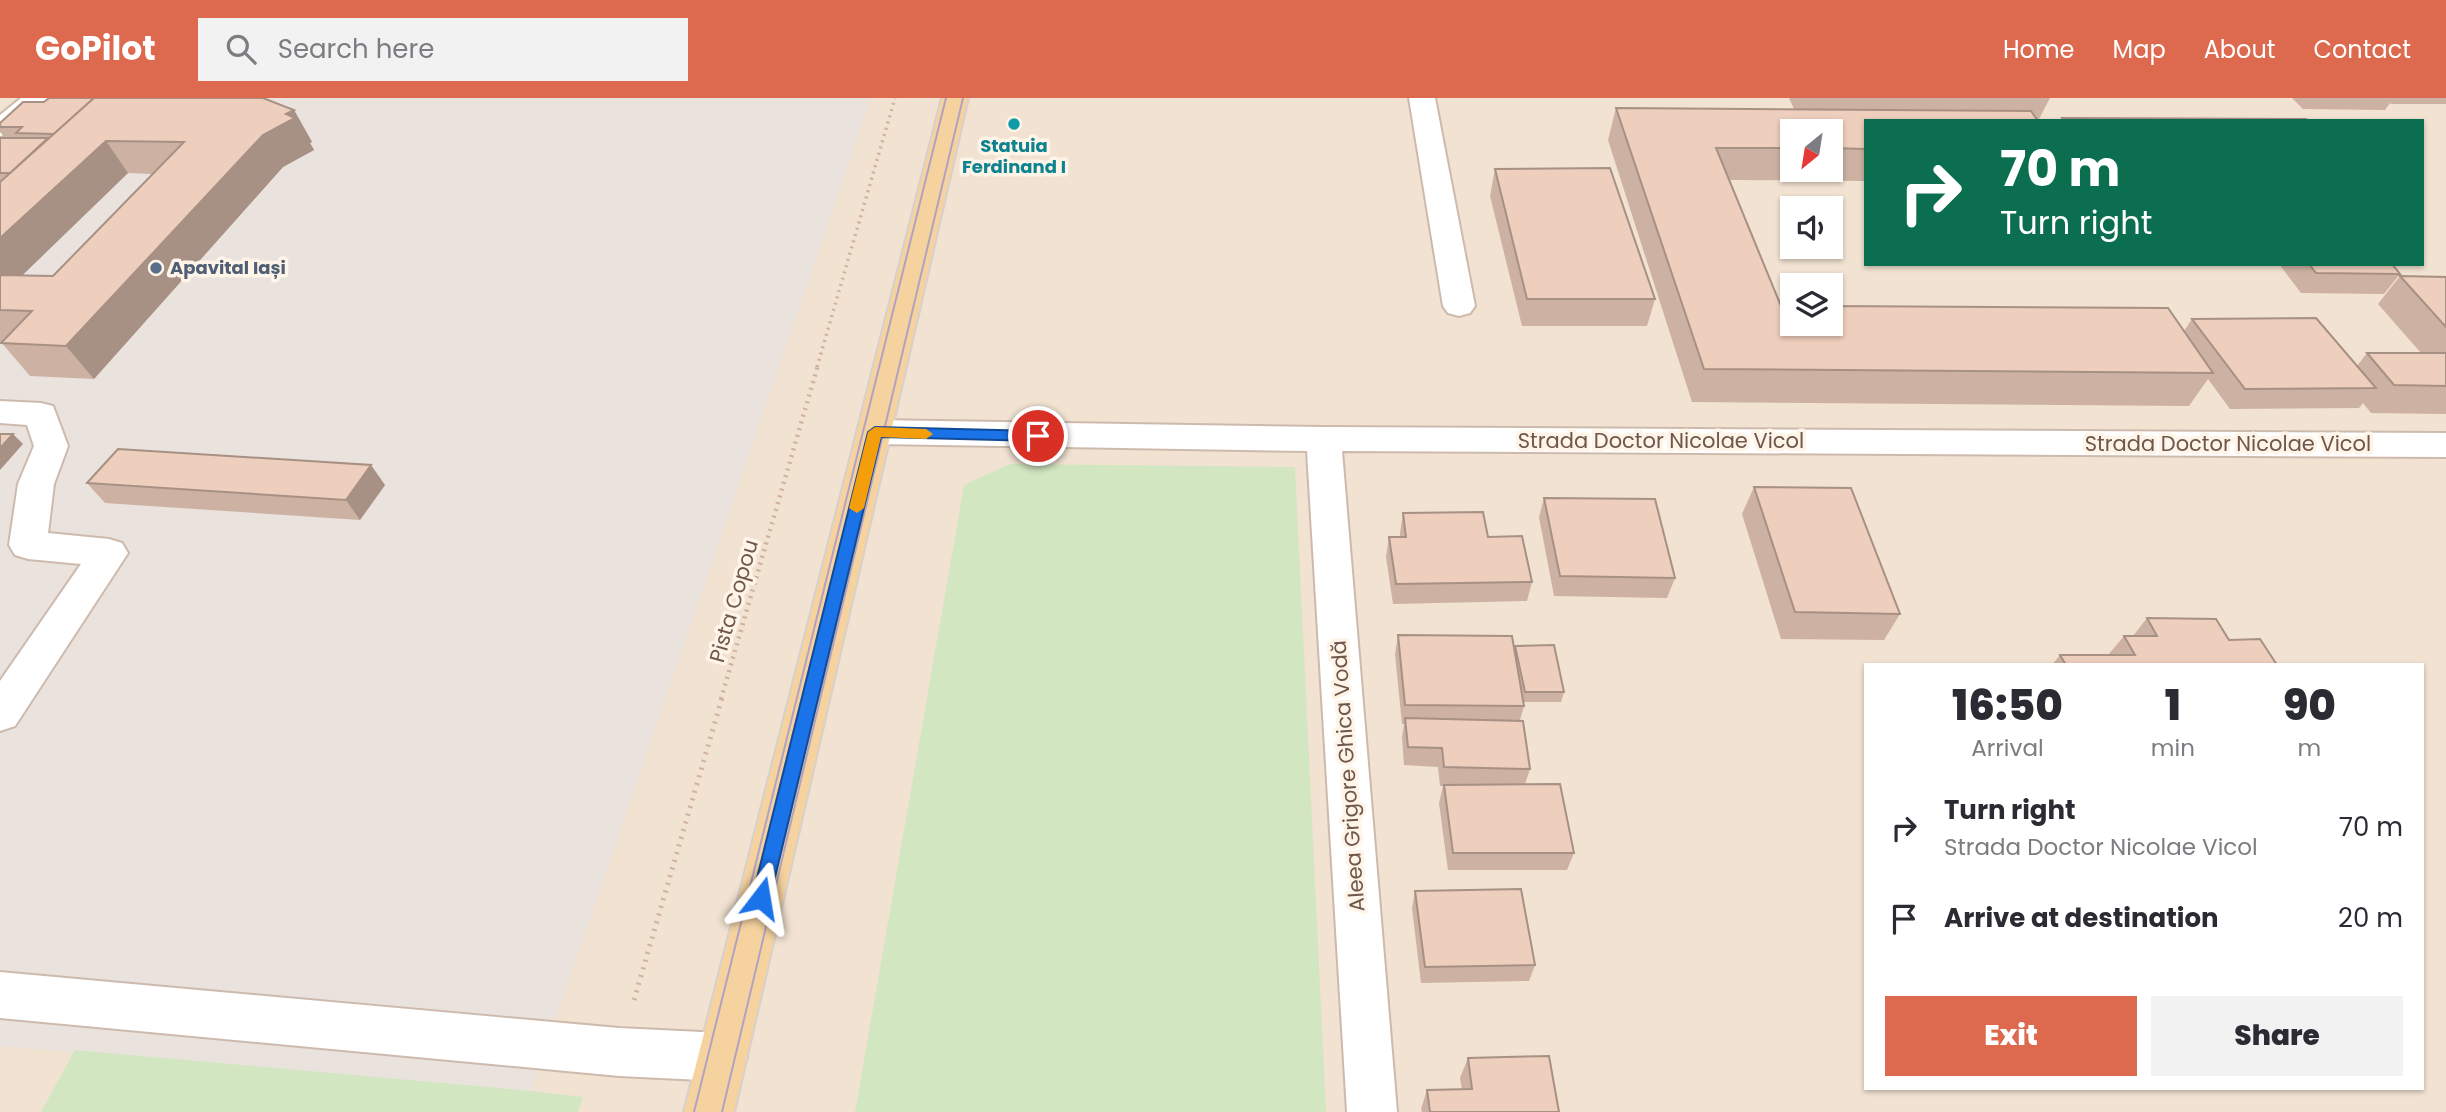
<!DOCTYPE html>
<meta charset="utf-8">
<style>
body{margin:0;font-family:Poppins,sans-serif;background:#f2f2f3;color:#2b2b33;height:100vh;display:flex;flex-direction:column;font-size:26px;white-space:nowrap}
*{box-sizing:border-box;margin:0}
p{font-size:23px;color:#7c7c81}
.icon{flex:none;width:38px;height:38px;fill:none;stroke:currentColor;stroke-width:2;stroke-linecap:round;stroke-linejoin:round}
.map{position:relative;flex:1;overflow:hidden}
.panel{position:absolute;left:1864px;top:565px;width:560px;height:427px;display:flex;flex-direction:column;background:#fff;border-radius:0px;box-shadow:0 2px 5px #0004}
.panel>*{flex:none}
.top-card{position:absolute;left:1864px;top:21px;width:560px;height:147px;border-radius:0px;box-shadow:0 2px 5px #0004;background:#0b6e4f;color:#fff;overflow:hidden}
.needle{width:46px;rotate:210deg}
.fabs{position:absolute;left:1780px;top:21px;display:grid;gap:14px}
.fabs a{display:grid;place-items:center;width:63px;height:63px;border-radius:0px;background:#fff;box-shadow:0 2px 5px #0004;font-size:35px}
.pin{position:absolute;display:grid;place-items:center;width:60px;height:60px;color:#fff;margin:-30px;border:4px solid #fff;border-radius:50%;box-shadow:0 2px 7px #0007}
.me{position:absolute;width:77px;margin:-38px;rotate:14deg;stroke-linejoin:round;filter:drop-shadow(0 0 5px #0008)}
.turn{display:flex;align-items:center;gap:24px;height:147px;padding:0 21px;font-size:32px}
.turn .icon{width:91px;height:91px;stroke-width:2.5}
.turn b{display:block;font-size:49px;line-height:60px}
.eta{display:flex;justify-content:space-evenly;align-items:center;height:119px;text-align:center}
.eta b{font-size:42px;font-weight:800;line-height:49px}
.action{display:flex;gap:14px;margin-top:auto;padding:14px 21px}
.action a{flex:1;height:80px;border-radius:0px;background:#dd694f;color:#fff;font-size:28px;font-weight:800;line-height:80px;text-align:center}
.action a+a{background:#f2f2f3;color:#2b2b33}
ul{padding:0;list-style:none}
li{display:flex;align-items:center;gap:21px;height:91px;padding:0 21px}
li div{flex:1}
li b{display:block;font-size:26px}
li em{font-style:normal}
header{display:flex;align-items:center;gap:42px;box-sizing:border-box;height:98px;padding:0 35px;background:#dd694f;color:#fff}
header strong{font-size:33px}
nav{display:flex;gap:38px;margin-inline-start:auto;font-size:24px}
.search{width:490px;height:63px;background:#f2f2f3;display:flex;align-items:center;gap:18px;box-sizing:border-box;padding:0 24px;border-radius:0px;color:#7c7c81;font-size:26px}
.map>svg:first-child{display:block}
.residential{fill:#f1e2d1;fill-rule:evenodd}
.industrial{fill:#eae3dd}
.green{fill:#d2e6c2}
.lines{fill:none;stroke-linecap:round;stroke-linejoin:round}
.minor-casing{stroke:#cdbaad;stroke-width:4}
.major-casing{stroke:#d7d0cd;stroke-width:4}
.path-far2{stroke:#d2b19f;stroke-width:3.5;stroke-dasharray:2 4.5;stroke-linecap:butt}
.path-far1{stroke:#d2b19f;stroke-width:4.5;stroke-dasharray:2 5;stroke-linecap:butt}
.path{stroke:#d2b19f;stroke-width:5;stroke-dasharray:2 6;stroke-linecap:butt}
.minor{fill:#fff;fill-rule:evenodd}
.major{fill:#f5d29e;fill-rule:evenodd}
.tram{stroke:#b2a2c2;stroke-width:2}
.wall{fill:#cdb1a2;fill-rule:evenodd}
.shaded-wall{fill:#a79084}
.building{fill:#eecebc;stroke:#a79084;stroke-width:2}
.route{fill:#1a73e8;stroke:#114b97;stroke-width:2}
.slow{fill:#f59e0b}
.culture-dot{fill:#0f9aa8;stroke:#fef4e8;stroke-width:2.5}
.service-dot{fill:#5c6f8a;stroke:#fef4e8;stroke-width:2.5}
.labels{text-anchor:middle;stroke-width:7;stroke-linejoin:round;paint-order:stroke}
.far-culture-label{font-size:18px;font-weight:bold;fill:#0d838f;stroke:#fef4e8}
.far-service-label{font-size:18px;font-weight:bold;fill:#4e5e75;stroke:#fef4e8;text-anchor:start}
.street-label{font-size:21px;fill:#70574b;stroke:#fef4e8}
</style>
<header>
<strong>GoPilot</strong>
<div class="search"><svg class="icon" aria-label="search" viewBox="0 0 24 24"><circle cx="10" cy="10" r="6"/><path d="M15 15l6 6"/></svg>Search here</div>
<nav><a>Home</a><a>Map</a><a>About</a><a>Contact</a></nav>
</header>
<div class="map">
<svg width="2446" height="1014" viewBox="0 0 2446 1014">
<rect width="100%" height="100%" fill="#faf0e2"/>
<path class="residential" d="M 0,0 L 2446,0 L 2446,1014 L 0,1014 ZM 1866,23 L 2422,23 L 2422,166 L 1866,166 ZM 1792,33 L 1830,33 L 1830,72 L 1792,72 ZM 1792,110 L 1830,110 L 1830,149 L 1792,149 ZM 1792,187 L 1830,187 L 1830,226 L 1792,226 ZM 1866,567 L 2422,567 L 2422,990 L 1866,990 Z"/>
<path class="industrial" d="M 231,0 L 871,0 L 531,993 L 0,948 L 0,126 Z"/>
<g class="green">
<path d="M 1010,366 L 1295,369 L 1326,1014 L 855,1014 L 964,387 Z"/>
<path d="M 75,952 L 531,993 L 583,999 L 578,1014 L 41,1014 Z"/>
</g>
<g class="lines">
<g class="minor-casing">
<g id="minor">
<path d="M 21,0 L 50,0 L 10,36 L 0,38 L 0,17 Z"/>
<path d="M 1409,0 L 1435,0 L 1475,208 L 1470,215 L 1459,218 L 1448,215 L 1443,208 Z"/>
<path d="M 0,303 L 41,305 L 53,308 L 68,348 L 54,386 L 48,435 L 109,441 L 122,445 L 128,455 L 15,628 L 0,633 L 0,583 L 81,466 L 28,461 L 15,457 L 9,447 L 18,386 L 34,348 L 27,327 L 0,325 Z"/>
<path d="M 875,322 L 1324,329 L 2446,335 L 2446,359 L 1342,353 L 1397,1014 L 1347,1014 L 1307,353 L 875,346 L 863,342 L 858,334 L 863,326 Z"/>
<path d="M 0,874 L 619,930 L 722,935 L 739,942 L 747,959 L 739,976 L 722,983 L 619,978 L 0,920 Z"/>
</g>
</g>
<g class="major-casing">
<path id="major" d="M 942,0 L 968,0 L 734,1014 L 684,1014 Z"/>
</g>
<path class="path-far2" d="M 817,269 L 895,0"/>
<path class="path-far1" d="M 721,601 L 818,267"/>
<path class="path" d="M 634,902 L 722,600"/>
<use href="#minor" class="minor"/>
<use href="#major" class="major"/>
<g class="tram">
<path d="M 694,1014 L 946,0"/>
<path d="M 722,1014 L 963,0"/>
</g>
</g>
<g class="wall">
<path d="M 1789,0 L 2050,0 L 2039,21 L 1866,23 L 1866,83 L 1730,82 L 1781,208 L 2184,233 L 2192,221 L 2357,268 L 2367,255 L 2421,255 L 2378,206 L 2400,178 L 2446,179 L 2446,316 L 2371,315 L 2363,305 L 2359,310 L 2230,311 L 2208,281 L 2189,308 L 1692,304 L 1608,42 L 1616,10 L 1794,11 ZM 1792,33 L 1830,33 L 1830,72 L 1792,72 Z"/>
<path d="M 2292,0 L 2446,0 L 2446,6 L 2391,6 L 2390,5 L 2385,12 L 2303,11 Z"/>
<path d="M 294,12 L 312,44 L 310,45 L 314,52 L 283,69 L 94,281 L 30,278 L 1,244 L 0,244 L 0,40 L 5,40 L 0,34 L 0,25 ZM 128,75 L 153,76 L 53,178 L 22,177 Z"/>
<path d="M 1495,71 L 1655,201 L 1647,228 L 1522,228 L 1490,98 Z"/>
<path d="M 2279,166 L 2392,166 L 2400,176 L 2384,196 L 2301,195 Z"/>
<path d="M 87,385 L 385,387 L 360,422 L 105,405 Z"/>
<path d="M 1754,389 L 1900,516 L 1884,542 L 1781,541 L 1742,416 Z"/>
<path d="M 1544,400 L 1675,480 L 1667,500 L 1554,498 L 1539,419 Z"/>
<path d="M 1403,415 L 1488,439 L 1532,484 L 1527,503 L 1393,506 L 1386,459 L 1389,439 L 1400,439 L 1400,435 Z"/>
<path d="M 2147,520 L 2229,542 L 2277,567 L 2052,567 L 2060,557 L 2108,557 L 2124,538 L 2133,538 Z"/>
<path d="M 1398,537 L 1514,551 L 1515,548 L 1564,594 L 1561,604 L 1524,604 L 1524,608 L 1520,622 L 1530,671 L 1525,686 L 1574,755 L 1567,772 L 1448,772 L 1439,705 L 1443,688 L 1440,688 L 1438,669 L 1404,667 L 1402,639 L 1404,626 L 1402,626 L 1395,556 Z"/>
<path d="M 1415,793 L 1535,867 L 1529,883 L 1421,885 L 1412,810 Z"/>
<path d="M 1468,960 L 1559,1014 L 1422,1014 L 1421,1011 L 1427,992 L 1462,991 L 1460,980 Z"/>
</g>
<g class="shaded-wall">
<path d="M 294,12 L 312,44 L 310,45 L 314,52 L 283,69 L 94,281 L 66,248 L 263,37 L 286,16 Z"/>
<path d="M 106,43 L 128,75 L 0,199 L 0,140 Z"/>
<path d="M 13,336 L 23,346 L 0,372 L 0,350 Z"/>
<path d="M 371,367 L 385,387 L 360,422 L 346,402 Z"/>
</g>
<g class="building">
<path d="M 49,0 L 94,0 L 54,36 L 16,35 L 22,29 L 0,29 L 0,25 L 23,4 L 44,4 Z"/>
<path d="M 94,0 L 263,0 L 294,12 L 286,16 L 295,20 L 263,37 L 66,248 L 1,245 L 32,213 L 0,212 L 0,177 L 53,178 L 184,44 L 106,43 L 0,140 L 0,84 Z"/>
<path d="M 1616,10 L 2031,13 L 2038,23 L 1866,23 L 1866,51 L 1830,50 L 1830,33 L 1792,33 L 1792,50 L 1716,50 L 1781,208 L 1792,208 L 1792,226 L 1830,226 L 1830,208 L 2168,210 L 2213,275 L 1704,271 Z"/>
<path d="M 2062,20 L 2306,21 L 2308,23 L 2064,23 Z"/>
<path d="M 0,40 L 48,40 L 10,75 L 0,75 Z"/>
<path d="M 1610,70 L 1655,201 L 1527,201 L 1495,71 Z"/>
<path d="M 2309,166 L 2392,166 L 2400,176 L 2316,175 Z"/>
<path d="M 2400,178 L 2446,179 L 2446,229 Z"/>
<path d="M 2316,220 L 2376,290 L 2245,291 L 2192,221 Z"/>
<path d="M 2367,255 L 2446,255 L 2446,288 L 2394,287 Z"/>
<path d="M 0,336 L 13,336 L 0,350 Z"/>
<path d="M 118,351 L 371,367 L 346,402 L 87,385 Z"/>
<path d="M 1754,389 L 1851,390 L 1900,516 L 1795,514 Z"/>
<path d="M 1544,400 L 1655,401 L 1675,480 L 1560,478 Z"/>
<path d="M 1483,414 L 1488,439 L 1522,438 L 1532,484 L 1396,486 L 1389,439 L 1406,439 L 1403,415 Z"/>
<path d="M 2147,520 L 2216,521 L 2229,542 L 2260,541 L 2277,567 L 2066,567 L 2060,557 L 2135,557 L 2124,538 L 2157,538 Z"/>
<path d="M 1398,537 L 1512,538 L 1524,608 L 1405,607 Z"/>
<path d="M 1554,547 L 1564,594 L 1525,594 L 1515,548 Z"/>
<path d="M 1405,620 L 1523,623 L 1530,671 L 1444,669 L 1442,650 L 1408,649 Z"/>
<path d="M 1560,686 L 1574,755 L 1453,755 L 1444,687 Z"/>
<path d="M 1521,791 L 1535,867 L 1425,869 L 1415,793 Z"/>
<path d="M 1549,958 L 1559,1014 L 1430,1014 L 1427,992 L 1472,991 L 1468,960 Z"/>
</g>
<path class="route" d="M 875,329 L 1038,333 L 1045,338 L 1038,343 L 881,339 L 770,800 L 768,806 L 761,808 L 754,806 L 752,800 L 868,334 Z"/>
<path class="slow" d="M 875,329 L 926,331 L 933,336 L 926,341 L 881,339 L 864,410 L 857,415 L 849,410 L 868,334 Z"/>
<circle class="culture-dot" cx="1014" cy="26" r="7"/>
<circle class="service-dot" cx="156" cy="170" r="7"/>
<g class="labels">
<g class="far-culture-label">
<text x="1014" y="54">Statuia<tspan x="1014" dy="21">Ferdinand I</tspan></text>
</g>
<g class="far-service-label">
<text x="170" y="176">Apavital Iași</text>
</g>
<g class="street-label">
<text x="1661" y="350">Strada Doctor Nicolae Vicol</text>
<text x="2228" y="353">Strada Doctor Nicolae Vicol</text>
<text transform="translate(734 503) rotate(-74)" y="7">Pista Copou</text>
<text transform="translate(1348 678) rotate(-94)" y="7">Aleea Grigore Ghica Vodă</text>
</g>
</g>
</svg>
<div class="fabs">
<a><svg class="needle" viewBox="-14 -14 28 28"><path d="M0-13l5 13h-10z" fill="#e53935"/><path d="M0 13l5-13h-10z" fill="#7c7c81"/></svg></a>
<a><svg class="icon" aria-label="sound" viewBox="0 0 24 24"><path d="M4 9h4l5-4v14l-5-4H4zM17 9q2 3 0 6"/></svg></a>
<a><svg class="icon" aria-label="layers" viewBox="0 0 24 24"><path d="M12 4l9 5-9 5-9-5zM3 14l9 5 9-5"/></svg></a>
</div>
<div class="pin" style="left:1038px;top:338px;background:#d93025"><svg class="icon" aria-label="arrive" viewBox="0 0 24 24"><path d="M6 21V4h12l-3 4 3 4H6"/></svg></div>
<svg class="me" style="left:761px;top:800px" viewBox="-20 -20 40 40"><path d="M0-17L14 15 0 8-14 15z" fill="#1a73e8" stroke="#fff" stroke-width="4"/></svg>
<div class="top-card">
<div class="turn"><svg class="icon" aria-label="right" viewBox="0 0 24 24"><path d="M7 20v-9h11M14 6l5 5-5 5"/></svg><div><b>70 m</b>Turn right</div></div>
</div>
<section class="panel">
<div class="eta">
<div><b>16:50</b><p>Arrival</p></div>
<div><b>1</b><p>min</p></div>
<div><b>90</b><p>m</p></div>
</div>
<ul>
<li><svg class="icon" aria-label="right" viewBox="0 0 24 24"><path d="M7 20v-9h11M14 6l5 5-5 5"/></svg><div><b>Turn right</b><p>Strada Doctor Nicolae Vicol</p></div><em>70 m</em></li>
<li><svg class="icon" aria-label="arrive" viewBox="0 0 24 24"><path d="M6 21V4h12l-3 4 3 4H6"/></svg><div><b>Arrive at destination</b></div><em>20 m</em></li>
</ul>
<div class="action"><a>Exit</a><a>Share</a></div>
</section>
</div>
